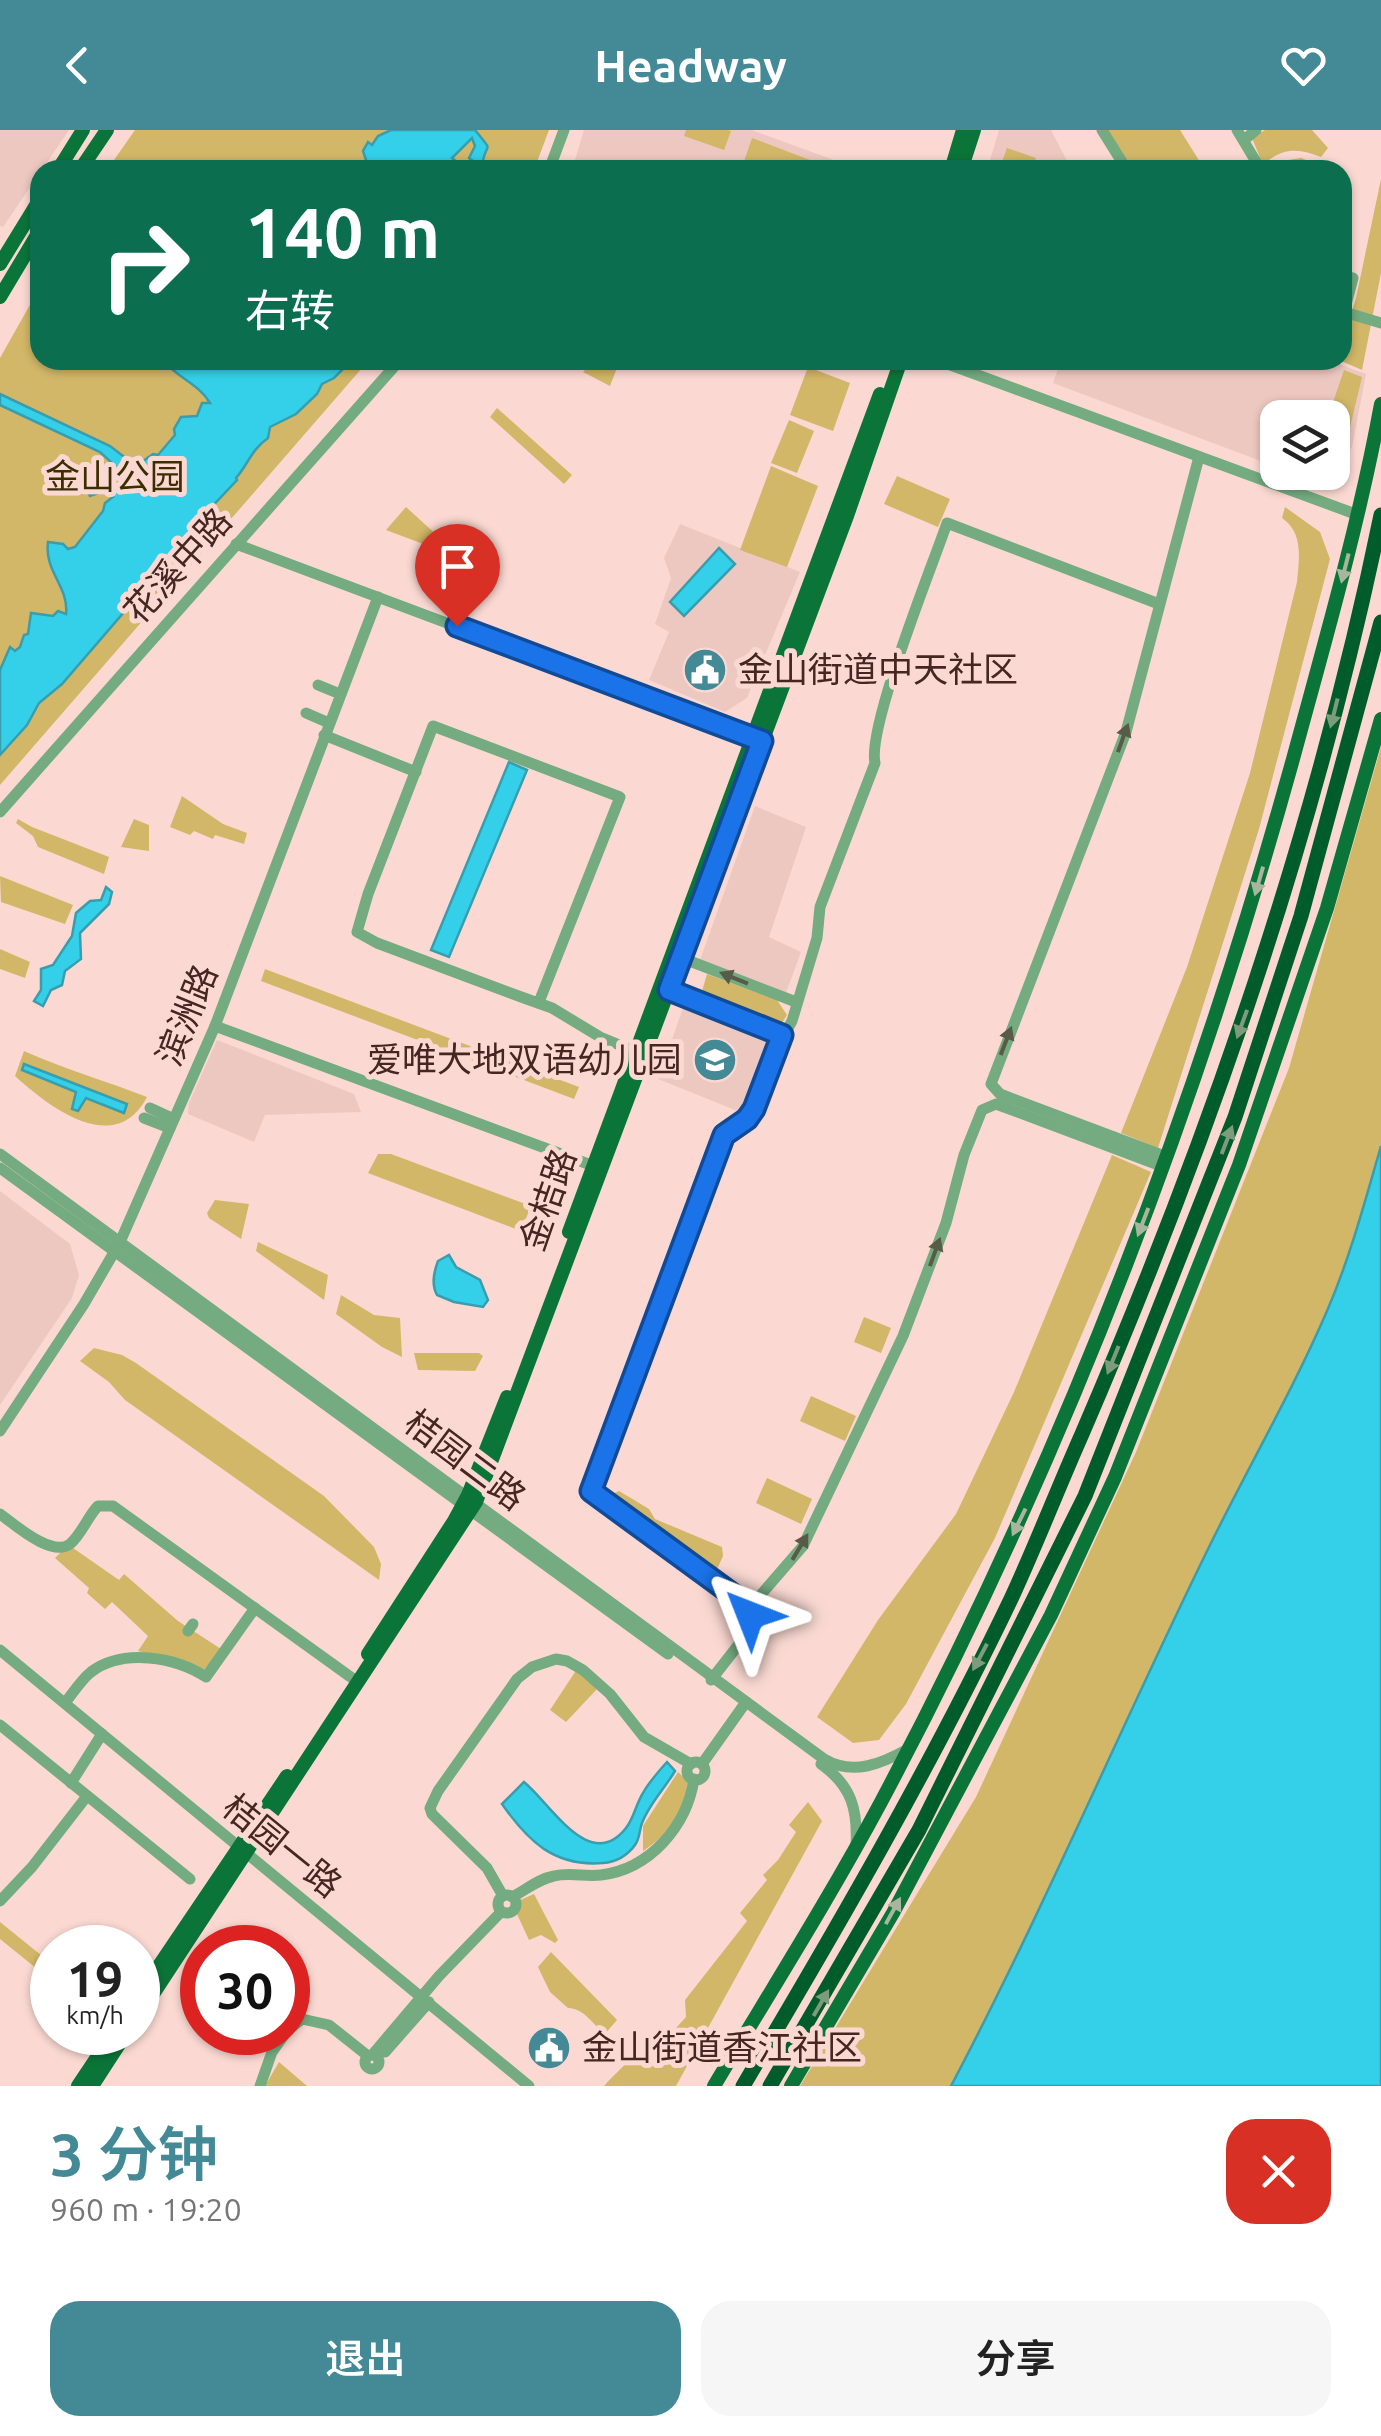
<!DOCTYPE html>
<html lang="zh">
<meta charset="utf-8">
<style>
body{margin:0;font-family:Ubuntu,"Noto Sans SC",sans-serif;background:#f6f6f6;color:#222;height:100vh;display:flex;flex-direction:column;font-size:38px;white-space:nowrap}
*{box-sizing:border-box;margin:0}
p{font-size:32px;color:#767676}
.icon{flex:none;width:55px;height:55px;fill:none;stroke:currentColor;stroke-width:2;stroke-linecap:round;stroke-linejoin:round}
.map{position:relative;height:1956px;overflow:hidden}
.side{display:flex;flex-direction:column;background:#fff;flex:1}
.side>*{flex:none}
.hud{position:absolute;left:30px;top:30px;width:1322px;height:210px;border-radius:30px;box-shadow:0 2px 8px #0004;background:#0b6e4f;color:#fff;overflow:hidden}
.controls{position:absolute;left:1260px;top:270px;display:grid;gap:20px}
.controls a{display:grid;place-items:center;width:90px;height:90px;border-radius:20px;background:#fff;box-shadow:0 2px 8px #0004;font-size:50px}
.speed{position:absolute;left:30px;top:1795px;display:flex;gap:20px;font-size:50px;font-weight:700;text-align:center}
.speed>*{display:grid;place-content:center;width:130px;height:130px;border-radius:50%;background:#fff;box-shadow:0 2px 8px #0004;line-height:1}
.speed small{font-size:25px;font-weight:400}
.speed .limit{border:15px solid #d22;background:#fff;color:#111}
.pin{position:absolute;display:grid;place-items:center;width:85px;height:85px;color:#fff;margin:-102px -42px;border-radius:50% 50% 50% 0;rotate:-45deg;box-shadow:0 0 10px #0007}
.pin .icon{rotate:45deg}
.me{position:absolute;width:110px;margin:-55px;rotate:315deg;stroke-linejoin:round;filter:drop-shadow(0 0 8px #0008)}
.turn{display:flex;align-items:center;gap:35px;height:210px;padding:0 50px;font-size:45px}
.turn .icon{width:130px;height:130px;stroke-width:2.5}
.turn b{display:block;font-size:70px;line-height:85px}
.round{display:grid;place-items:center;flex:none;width:105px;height:105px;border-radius:30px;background:#f6f6f6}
.summary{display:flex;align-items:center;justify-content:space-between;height:170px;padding:0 50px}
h1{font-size:60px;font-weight:600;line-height:75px;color:#448996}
.button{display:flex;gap:20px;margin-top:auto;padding:20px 50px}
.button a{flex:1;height:115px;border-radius:30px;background:#448996;color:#fff;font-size:40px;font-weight:600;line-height:115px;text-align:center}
.button a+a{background:#f6f6f6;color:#222}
header{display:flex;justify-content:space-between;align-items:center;height:130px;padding:0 50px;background:#448996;color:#fff;font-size:45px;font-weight:600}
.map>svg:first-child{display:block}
.built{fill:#edc8c0}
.green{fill:#d2b768}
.water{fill:#34d0e9;stroke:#399dad;stroke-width:2.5}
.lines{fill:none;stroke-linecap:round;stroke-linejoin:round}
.minor{stroke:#74ab81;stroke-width:11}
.major{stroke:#0b7539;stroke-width:14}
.highway{stroke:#005d2b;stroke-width:15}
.oneway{fill:#a7b69c}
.oneway2{fill:#7e9b7e}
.oneway3{fill:#585b47}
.route-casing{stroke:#114b97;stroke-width:25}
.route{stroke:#1a73e8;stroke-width:18}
.labels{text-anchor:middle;stroke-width:10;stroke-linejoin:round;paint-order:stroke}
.park-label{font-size:35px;fill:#3b2e00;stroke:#fbd9d2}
.street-label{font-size:35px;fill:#452620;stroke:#fbd9d2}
.poi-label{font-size:35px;fill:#452620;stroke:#fbd9d2;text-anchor:start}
</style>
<header><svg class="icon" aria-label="back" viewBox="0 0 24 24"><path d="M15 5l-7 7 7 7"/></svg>Headway<svg class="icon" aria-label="heart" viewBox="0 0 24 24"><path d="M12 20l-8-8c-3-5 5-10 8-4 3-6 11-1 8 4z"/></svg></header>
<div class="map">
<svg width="1381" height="1956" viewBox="0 0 1381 1956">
<rect width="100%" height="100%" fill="#fbd9d2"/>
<g class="built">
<path d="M 0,0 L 69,0 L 3,97 L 0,96 Z"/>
<path d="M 584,0 L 752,0 L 861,40 L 572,40 Z"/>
<path d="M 999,0 L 1051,0 L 1072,40 L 987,40 Z"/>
<path d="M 1061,230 L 1328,230 L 1366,244 L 1352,317 L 1342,330 L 1333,337 L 1332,288 L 1278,288 L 1277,337 L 1053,253 Z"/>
<path d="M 680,394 L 800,442 L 747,568 L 725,582 L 649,550 L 669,502 L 655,494 L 671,448 L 664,428 Z"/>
<path d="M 755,676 L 806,697 L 769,807 L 801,822 L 786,863 L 700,830 Z"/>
<path d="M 683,878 L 772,911 L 745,984 L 658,949 Z"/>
<path d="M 217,910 L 354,964 L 361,982 L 265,985 L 254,1012 L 188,984 L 189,973 Z"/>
<path d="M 0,1061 L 70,1114 L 79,1145 L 72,1168 L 0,1275 Z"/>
</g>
<g class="green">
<path d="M 135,0 L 549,0 L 534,40 L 107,40 Z"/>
<path d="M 686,0 L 728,0 L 731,1 L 724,20 L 684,6 Z"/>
<path d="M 1106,0 L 1180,0 L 1205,40 L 1135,40 L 1114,16 Z"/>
<path d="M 1265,0 L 1312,0 L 1328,18 L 1321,27 C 1299,18 1282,17 1263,35 L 1252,8 Z"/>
<path d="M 752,8 L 810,30 L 806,40 L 741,40 Z"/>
<path d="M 1007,18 L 1036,28 L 1032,40 L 999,40 Z"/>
<path d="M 1301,28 L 1314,33 L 1319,40 L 1268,40 L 1288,30 Z"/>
<path d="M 1381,49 L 1381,143 L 1362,240 L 1339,230 L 1342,230 L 1343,210 L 1356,168 Z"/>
<path d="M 40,157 L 40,230 L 369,230 L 0,655 L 0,228 Z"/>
<path d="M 595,230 L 620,230 L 610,256 L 583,242 Z"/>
<path d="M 808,237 L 850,253 L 833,301 L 790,285 Z"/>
<path d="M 1344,240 L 1362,247 L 1346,314 L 1333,309 L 1332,288 L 1328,287 Z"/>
<path d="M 497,278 L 572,345 L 564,354 L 490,287 Z"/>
<path d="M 789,290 L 814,301 L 797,343 L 771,333 Z"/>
<path d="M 771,336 L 818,356 L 787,437 L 740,420 Z"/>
<path d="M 897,346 L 950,369 L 938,397 L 884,374 Z"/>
<path d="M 406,377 L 463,429 L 386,400 Z"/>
<path d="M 1285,377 L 1320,402 L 1330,429 L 1259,699 L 1158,1018 L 1121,1003 L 1187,837 L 1250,643 L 1297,452 C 1299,429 1304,403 1282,388 Z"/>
<path d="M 1381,617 L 1381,1044 L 1332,1187 L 962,1956 L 800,1956 L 976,1667 L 1136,1322 L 1289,938 Z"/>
<path d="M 182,666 L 223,694 L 247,703 L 244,714 L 215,705 L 213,709 L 194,701 L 190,705 L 170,697 Z"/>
<path d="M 18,689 L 32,697 L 109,727 L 104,744 L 38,717 L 33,706 L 16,693 Z"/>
<path d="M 134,689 L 149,695 L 149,721 L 121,717 Z"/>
<path d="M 0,746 L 73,775 L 65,794 L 1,772 Z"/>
<path d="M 0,819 L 30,832 L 25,848 L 0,839 Z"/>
<path d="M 265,839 L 579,957 L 574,969 L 261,851 Z"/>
<path d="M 707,844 L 777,870 L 787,885 L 782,893 L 772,895 L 700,868 Z"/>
<path d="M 24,921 C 64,939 106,951 147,967 C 115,1028 49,977 15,946 Z"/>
<path d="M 378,1024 L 391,1024 L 531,1076 L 521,1101 L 368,1043 Z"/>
<path d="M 1112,1025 L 1151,1042 L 995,1408 L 906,1574 L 879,1610 L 853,1613 L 817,1587 L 878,1490 L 956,1384 L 1014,1262 Z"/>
<path d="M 215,1070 L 249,1074 L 241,1109 L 209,1088 L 207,1083 Z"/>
<path d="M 258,1112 L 328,1145 L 324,1170 L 256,1121 Z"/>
<path d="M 341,1165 L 374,1185 L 400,1188 L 402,1227 L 382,1217 L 336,1184 Z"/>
<path d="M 864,1187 L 891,1198 L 881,1223 L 854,1212 Z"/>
<path d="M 94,1218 L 122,1225 L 136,1233 L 324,1366 L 374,1417 L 381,1434 L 379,1450 L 125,1270 L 109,1252 L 80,1231 Z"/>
<path d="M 414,1223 L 479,1223 L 483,1226 L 475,1241 L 418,1240 Z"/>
<path d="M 811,1266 L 856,1286 L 845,1311 L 800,1291 Z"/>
<path d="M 767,1348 L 812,1369 L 801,1394 L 756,1373 Z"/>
<path d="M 619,1361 L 649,1379 L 655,1389 L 722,1417 L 723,1426 L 714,1446 L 705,1439 L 707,1431 L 613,1369 L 612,1364 Z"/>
<path d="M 73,1418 L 119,1450 L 124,1444 L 178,1491 L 221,1519 L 204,1540 L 138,1521 L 148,1506 L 112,1472 L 105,1479 L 87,1463 L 89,1458 L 55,1428 L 62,1421 Z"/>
<path d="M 577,1539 L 598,1558 L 566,1592 L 550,1580 Z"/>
<path d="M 678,1642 L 688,1651 C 687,1679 667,1706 643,1721 L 643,1696 Z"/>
<path d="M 808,1672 L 822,1691 L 676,1956 L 604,1956 C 615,1943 641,1922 644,1909 L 675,1899 L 686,1887 L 685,1870 L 747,1791 L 740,1783 L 767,1750 L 763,1745 L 778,1730 L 796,1702 L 789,1695 Z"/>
<path d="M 534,1764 L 558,1810 L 555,1813 L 541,1805 L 529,1810 L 516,1782 L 518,1771 Z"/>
<path d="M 0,1792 L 52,1834 L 52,1851 L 0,1809 Z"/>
<path d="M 551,1822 L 617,1890 L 604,1905 C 594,1894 583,1878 568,1878 L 550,1862 L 538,1837 Z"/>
<path d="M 279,1932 L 307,1956 L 265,1956 Z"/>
</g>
<g class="water">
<path d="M 391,0 L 475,0 C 496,26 485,9 482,37 L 469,28 L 475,16 L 472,8 L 452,28 L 457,32 L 453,40 L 361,40 L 366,30 L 363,21 L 368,12 L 372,15 L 378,6 Z"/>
<path d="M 163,230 L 352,230 L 334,248 L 322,254 L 317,264 L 296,284 L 270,297 L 268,308 C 251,320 249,333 236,348 L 237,350 L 189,401 L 164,435 L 164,444 L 156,445 L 62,554 L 39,573 L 27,595 L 0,625 L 0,540 L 10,517 L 15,521 L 20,517 L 24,505 L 28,504 L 31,483 L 53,486 L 58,481 L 66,484 C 69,456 44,442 48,412 L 63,414 L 68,419 L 75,417 L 103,381 L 105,373 L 113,367 L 104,361 L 90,366 L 86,358 L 95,358 L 98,348 L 121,359 L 119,346 L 123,343 L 100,322 L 0,275 L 0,264 L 110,316 L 136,336 L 153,324 L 158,325 L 175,305 L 174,299 L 181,287 L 197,286 L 202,273 L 210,273 C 199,254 176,247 163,230 Z"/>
<path d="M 719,418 L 735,434 L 684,486 L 670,472 Z"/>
<path d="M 509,632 L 527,640 L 449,827 L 431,820 Z"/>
<path d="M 106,757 L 112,762 L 109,774 L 80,803 L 81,829 L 65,841 L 62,855 L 51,860 L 43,876 L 34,871 L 41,860 L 41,839 L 53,835 L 72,806 L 76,783 L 90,771 L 101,770 Z"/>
<path d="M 24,934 L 127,974 L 124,983 L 86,968 L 78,981 L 72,979 L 76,962 L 22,940 Z"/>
<path d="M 1381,1016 L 1381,1956 L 951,1956 C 1045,1778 1123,1591 1212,1411 C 1250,1334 1293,1260 1327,1181 C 1350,1128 1365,1071 1381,1016 Z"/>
<path d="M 449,1125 L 456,1137 L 480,1150 L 488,1170 L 483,1177 L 454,1172 L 437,1165 C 431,1154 434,1142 438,1131 Z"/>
<path d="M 667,1632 L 675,1641 C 665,1658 649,1674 642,1693 C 639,1701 640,1708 635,1715 C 627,1726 616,1732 603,1733 C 554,1737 528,1711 502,1674 L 524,1652 C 551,1674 590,1744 626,1698 C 634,1688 636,1674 643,1663 C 649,1652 658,1642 667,1632 Z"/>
</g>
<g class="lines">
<g class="minor">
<path d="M 1102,0 L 1127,40"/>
<path d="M 1237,0 L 1261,40"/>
<path d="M 1244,10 L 1256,0"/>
<path d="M 549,40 L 564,0"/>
<path d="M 1342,145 L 1353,148 L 1344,182 L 1381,193"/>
<path d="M 937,230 L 1358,385"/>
<path d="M 236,414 L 756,609"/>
<path d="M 318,555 L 340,564"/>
<path d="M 306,583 L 329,593"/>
<path d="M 324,605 L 416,642"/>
<path d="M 0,682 L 400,230"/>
<path d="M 674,825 L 796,872"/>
<path d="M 661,857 L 782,905"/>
<path d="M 539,872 L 620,667 L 433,596 L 368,764 L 357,802 L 377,813 L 524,868 L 552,878 L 600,907 L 641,924"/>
<path d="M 215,896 L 599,1038"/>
<path d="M 150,978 L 174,989"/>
<path d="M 144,988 L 170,998"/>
<path d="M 0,1024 L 824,1629 C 853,1646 881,1634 908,1619"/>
<path d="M 1167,1027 L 1000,964 L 991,954 L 1126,602 L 1199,327"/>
<path d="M 0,1038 L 668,1524"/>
<path d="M 0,1301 L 84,1174 L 120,1112 L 215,896 L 378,467"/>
<path d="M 0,1384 C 14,1394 52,1428 70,1414 C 81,1405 88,1386 98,1376 L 113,1376 L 352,1548"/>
<path d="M 751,1478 L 591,1361 L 724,1005 L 747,989 L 754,979 L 777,918 L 792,891 L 817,808 L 820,777 L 875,633 C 867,597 932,437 947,393 L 1159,474"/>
<path d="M 188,1501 L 193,1494"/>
<path d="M 0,1520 L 529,1956"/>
<path d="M 711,1550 L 743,1509 L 752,1475 L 803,1416 L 903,1206 L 946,1093 L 964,1025 L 982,980 L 996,974 L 1164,1037"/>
<path d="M 65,1573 C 73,1563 81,1550 91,1542 C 123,1518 175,1527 206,1547 L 255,1478"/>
<path d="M 0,1595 L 190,1749"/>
<circle cx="696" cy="1641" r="9"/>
<path d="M 702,1634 L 746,1572"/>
<path d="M 821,1634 C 852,1656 858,1680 856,1717"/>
<path d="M 71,1653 L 102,1604"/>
<circle cx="507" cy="1774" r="9"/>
<path d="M 503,1766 L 487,1738 L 432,1684 L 430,1678 L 438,1661 L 517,1549 L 532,1537 L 556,1529 L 567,1531 L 583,1540 L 610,1564 L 644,1607 L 691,1634"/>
<path d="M 512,1767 C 526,1760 538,1749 554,1746 C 570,1742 585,1747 601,1745 C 650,1739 687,1696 694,1649"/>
<path d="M 0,1771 L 32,1737 L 87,1666"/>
<path d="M 288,1900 L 302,1889 L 329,1895 L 368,1926"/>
<path d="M 385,1922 L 429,1872"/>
<path d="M 373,1924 L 439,1846 L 501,1782"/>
<circle cx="372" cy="1932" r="7"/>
<path d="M 260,1956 L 272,1922 L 286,1902"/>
</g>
<g class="major">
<path d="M 58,40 L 83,0"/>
<path d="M 80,40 L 107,0"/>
<path d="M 951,40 L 963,0"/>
<path d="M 961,40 L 974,0"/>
<path d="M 0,134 L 40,69"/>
<path d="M 0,167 L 40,100"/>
<path d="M 569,1102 L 880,264"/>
<path d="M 368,1524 L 454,1391 L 468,1365 L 507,1267"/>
<path d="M 138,1867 L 287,1646"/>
<path d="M 138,1887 L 476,1372 L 847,386 L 901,230"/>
<path d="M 78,1956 L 114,1902"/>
<path d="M 92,1956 L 127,1902"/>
<path d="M 714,1956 C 770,1862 829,1769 881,1672 C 1057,1341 1193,990 1293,629 C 1325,511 1359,394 1381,274"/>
<path d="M 791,1956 L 893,1783 L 1051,1485 L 1115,1347 L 1239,1035 L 1327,778 L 1381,589"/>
</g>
<g class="highway">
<path d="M 743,1956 C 837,1798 931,1636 1011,1469 C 1036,1415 1058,1358 1082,1304 C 1210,1007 1316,702 1381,385"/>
<path d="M 770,1956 L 919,1700 L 1085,1366 L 1235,987 L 1301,786 L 1381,492"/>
</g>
</g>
<defs><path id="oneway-solid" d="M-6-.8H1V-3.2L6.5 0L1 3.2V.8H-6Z" transform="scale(2.5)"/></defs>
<g class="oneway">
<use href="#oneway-solid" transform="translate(1345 438) rotate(104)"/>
<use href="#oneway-solid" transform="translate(1259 751) rotate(106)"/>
<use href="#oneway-solid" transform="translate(1143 1092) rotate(111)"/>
<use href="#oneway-solid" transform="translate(1019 1392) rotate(116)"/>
<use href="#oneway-solid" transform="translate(893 1781) rotate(-61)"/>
</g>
<g class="oneway2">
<use href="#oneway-solid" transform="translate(1334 583) rotate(104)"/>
<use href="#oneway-solid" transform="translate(1242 894) rotate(110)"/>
<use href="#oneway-solid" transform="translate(1227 1010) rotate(-69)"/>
<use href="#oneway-solid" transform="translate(1113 1230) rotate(112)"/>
<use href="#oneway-solid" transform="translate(980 1527) rotate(118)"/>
<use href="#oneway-solid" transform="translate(821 1873) rotate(-60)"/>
</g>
<g class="oneway3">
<use href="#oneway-solid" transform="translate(1123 608) rotate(-70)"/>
<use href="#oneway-solid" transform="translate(734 848) rotate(-158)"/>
<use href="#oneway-solid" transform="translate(1006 911) rotate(-69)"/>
<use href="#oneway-solid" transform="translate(935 1122) rotate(-70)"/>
<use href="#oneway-solid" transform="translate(800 1417) rotate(-59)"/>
</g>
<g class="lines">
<g class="route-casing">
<path id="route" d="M 457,496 L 762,611 L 669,860 L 782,905 L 754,979 L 747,989 L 724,1005 L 591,1361 L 751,1478 L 750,1485"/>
</g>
<use href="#route" class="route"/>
</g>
<defs>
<g id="civic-disc" transform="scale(2.25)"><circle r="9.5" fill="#448996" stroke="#fbd9d2"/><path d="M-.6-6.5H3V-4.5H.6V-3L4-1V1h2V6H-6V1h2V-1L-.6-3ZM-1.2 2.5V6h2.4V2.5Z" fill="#fff"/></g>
<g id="school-disc" transform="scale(2.25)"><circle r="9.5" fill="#448996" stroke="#fbd9d2"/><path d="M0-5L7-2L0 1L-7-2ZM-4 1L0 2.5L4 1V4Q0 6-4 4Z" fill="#fff"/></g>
</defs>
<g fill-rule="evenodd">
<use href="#civic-disc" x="705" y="540"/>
<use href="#school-disc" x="715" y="930"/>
<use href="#civic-disc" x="549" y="1918"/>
</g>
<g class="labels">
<g class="park-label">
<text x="115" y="359">金山公园</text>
</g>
<g class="street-label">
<text transform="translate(178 436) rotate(-48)" y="12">花溪中路</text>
<text transform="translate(187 885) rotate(-68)" y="12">滨洲路</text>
<text transform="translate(548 1070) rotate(-71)" y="12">金桔路</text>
<text transform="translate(465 1330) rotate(37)" y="12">桔园二路</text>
<text transform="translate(282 1716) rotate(39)" y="12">桔园一路</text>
</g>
<g class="poi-label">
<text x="738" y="552">金山街道中天社区</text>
<text x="682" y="942" text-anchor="end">爱唯大地双语幼儿园</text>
<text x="582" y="1930">金山街道香江社区</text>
</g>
</g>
</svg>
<div class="controls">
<a><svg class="icon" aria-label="layers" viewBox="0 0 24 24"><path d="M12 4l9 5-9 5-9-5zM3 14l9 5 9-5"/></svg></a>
</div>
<div class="speed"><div>19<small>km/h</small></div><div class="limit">30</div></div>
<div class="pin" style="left:457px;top:496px;background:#d93025"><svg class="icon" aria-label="arrive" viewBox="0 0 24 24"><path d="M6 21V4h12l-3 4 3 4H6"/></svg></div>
<svg class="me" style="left:750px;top:1485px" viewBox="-20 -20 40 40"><path d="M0-17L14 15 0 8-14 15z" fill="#1a73e8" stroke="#fff" stroke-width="4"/></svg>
<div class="hud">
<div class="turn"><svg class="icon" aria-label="right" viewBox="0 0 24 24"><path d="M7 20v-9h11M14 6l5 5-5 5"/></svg><div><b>140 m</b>右转</div></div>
</div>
</div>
<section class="side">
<div class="summary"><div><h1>3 分钟</h1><p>960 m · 19:20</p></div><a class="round" style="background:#d93025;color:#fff"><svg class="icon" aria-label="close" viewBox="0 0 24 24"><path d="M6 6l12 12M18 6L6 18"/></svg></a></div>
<div class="button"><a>退出</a><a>分享</a></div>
</section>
